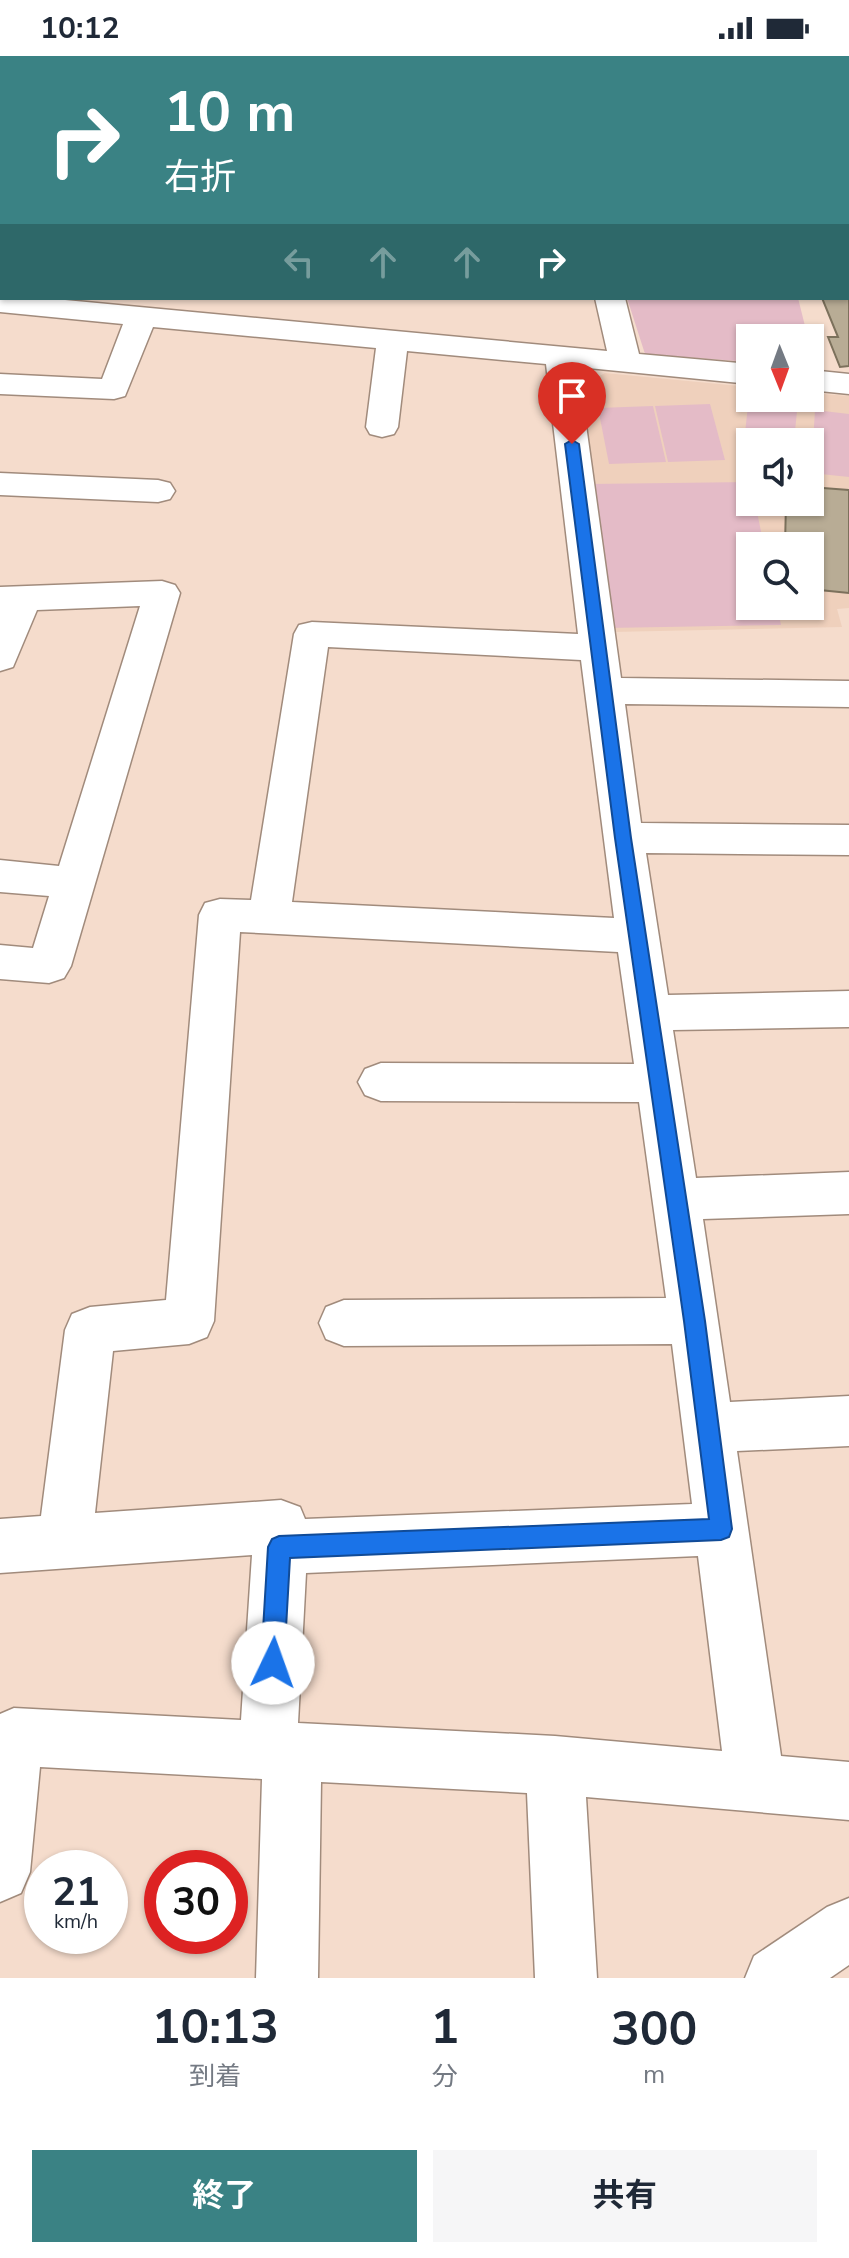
<!DOCTYPE html>
<html lang="ja">
<meta charset="utf-8">
<style>
body{margin:0;font-family:"Nunito Sans","Noto Sans JP",sans-serif;background:#f6f6f7;color:#1f2937;height:100vh;display:flex;flex-direction:column;font-size:30px;white-space:nowrap}
*{box-sizing:border-box;margin:0}
p{font-size:26px;color:#747a83}
.icon{flex:none;width:44px;height:44px;fill:none;stroke:currentColor;stroke-width:2;stroke-linecap:round;stroke-linejoin:round}
.map{position:relative;height:1922px;overflow:hidden}
.details{display:flex;flex-direction:column;background:#fff;flex:1}
.details>*{flex:none}
.banner{position:absolute;left:0px;top:0px;width:850px;height:244px;box-shadow:0 2px 6px #0004;background:#3a8284;color:#fff;overflow:hidden}
.needle{width:52px;rotate:179deg}
.buttons{position:absolute;left:736px;top:268px;display:grid;gap:16px}
.buttons a{display:grid;place-items:center;width:88px;height:88px;border-radius:0px;background:#fff;box-shadow:0 2px 6px #0004;font-size:40px}
.speed{position:absolute;left:24px;top:1794px;display:flex;gap:16px;font-size:40px;font-weight:700;text-align:center}
.speed>*{display:grid;place-content:center;width:104px;height:104px;border-radius:50%;background:#fff;box-shadow:0 2px 6px #0004;line-height:1}
.speed small{font-size:20px;font-weight:400}
.speed .limit{border:12px solid #d22;background:#fff;color:#111}
.pin{position:absolute;display:grid;place-items:center;width:68px;height:68px;color:#fff;margin:-82px -34px;border-radius:50% 50% 50% 0;rotate:-45deg;box-shadow:0 0 8px #0007}
.pin .icon{rotate:45deg}
.me{position:absolute;width:88px;margin:-44px;rotate:3deg;stroke-linejoin:round;filter:drop-shadow(0 0 6px #0008)}
.turn{display:flex;align-items:center;gap:28px;height:168px;padding:0 32px;font-size:36px}
.turn .icon{width:104px;height:104px;stroke-width:2.5}
.turn b{display:block;font-size:56px;line-height:68px}
.lanes{display:flex;align-items:center;height:76px;padding:0 32px;background:#0003;justify-content:center;gap:40px;direction:ltr}
.lanes .off{opacity:.35}
.eta{display:flex;justify-content:space-evenly;align-items:center;height:136px;text-align:center}
.eta b{font-size:48px;font-weight:700;line-height:56px}
.primary-button{display:flex;gap:16px;margin-top:auto;padding:16px 32px}
.primary-button a{flex:1;height:92px;border-radius:0px;background:#3a8284;color:#fff;font-size:32px;font-weight:700;line-height:92px;text-align:center}
.primary-button a+a{background:#f6f6f7;color:#1f2937}
.status{display:flex;justify-content:space-between;align-items:center;height:56px;padding:0 40px;background:#fff;direction:ltr}
.status svg{height:22px;fill:currentColor}
.map>svg:first-child{display:block}
.built{fill:#efd0bc;fill-rule:evenodd}
.green{fill:#e4bbc7}
.building{fill:#b8ac95;stroke:#7c715c;stroke-width:2}
.lines{fill:none;stroke-linecap:round;stroke-linejoin:round}
.minor-casing{stroke:#a18b7c;stroke-width:3}
.minor{fill:#fff;fill-rule:evenodd}
.route{fill:#1a73e8;stroke:#114b97;stroke-width:2}
</style>
<div class="status"><b>10:12</b><svg viewBox="0 0 49 12"><path d="M0 12V9h3v3zM5 12V6h3v6zM10 12V3h3v9zM15 12V0h3v12zM26 1h20v11H26zM47 4h2v5h-2z"/></svg></div>
<div class="map">
<svg width="849" height="1922" viewBox="0 0 849 1922">
<rect width="100%" height="100%" fill="#f5dccc"/>
<path class="built" d="M 605,317 L 750,331 L 750,342 L 810,342 L 810,337 L 849,340 L 849,552 L 837,553 L 842,571 L 612,576 L 577,332 ZM 750,386 L 810,386 L 810,446 L 750,446 ZM 750,490 L 810,490 L 810,550 L 750,550 Z"/>
<g class="green">
<path d="M 627,242 L 798,242 L 808,282 L 750,282 L 750,306 L 645,298 Z"/>
<path d="M 710,348 L 725,404 L 668,406 L 655,350 Z"/>
<path d="M 653,350 L 666,406 L 609,408 L 598,352 Z"/>
<path d="M 748,350 L 797,355 L 794,386 L 750,386 L 750,413 L 741,412 Z"/>
<path d="M 815,354 L 849,358 L 849,421 L 811,417 Z"/>
<path d="M 750,426 L 750,446 L 755,446 L 764,490 L 750,490 L 750,550 L 777,550 L 781,569 L 607,572 L 589,428 Z"/>
</g>
<g class="building">
<path d="M 849,194 L 849,310 L 840,311 L 828,281 L 838,281 L 822,242 L 848,242 Z"/>
<path d="M 810,431 L 849,434 L 849,537 L 810,533 L 810,490 L 785,490 L 786,446 L 810,446 Z"/>
</g>
<g class="lines">
<g class="minor-casing">
<g id="minor">
<rect x="556" y="0" width="26" height="2"/>
<rect x="848" y="29" width="1" height="16"/>
<rect x="0" y="85" width="2" height="16"/>
<path d="M 0,238 L 2,242 L 44,242 L 607,295 L 595,242 L 625,242 L 639,298 L 750,308 L 750,328 L 578,311 L 621,622 L 849,625 L 849,651 L 625,648 L 641,767 L 849,769 L 849,799 L 646,797 L 668,939 L 849,935 L 849,971 L 673,974 L 696,1122 L 849,1116 L 849,1158 L 703,1163 L 730,1346 L 849,1340 L 849,1390 L 737,1395 L 781,1700 L 849,1706 L 849,1764 L 586,1741 L 597,1922 L 535,1922 L 527,1737 L 321,1726 L 318,1922 L 256,1922 L 262,1723 L 40,1711 L 30,1816 L 21,1837 L 0,1846 L 0,1658 L 14,1652 L 241,1664 L 252,1499 L 0,1517 L 0,1463 L 41,1460 L 65,1274 L 72,1258 L 90,1251 L 166,1244 L 199,859 L 205,847 L 220,843 L 251,844 L 294,578 L 299,569 L 312,566 L 578,578 L 546,308 L 407,295 L 398,371 L 394,378 L 382,381 L 370,378 L 366,371 L 376,292 L 153,271 L 125,340 L 114,343 L 0,338 L 0,318 L 102,323 L 123,268 L 0,256 ZM 328,591 L 581,604 L 614,862 L 292,846 ZM 240,876 L 618,896 L 634,1008 L 381,1007 L 365,1013 L 358,1026 L 365,1039 L 381,1045 L 639,1046 L 666,1242 L 344,1244 L 326,1251 L 319,1267 L 326,1283 L 344,1290 L 672,1288 L 692,1448 L 305,1463 L 300,1451 L 281,1444 L 95,1457 L 113,1295 L 189,1288 L 207,1281 L 214,1265 ZM 698,1500 L 722,1695 L 555,1680 L 298,1667 L 306,1517 Z"/>
<path d="M 810,314 L 849,318 L 849,338 L 810,334 Z"/>
<path d="M 0,417 L 158,424 L 170,427 L 175,435 L 170,443 L 158,446 L 0,439 Z"/>
<path d="M 162,525 L 175,529 L 180,537 L 71,910 L 64,922 L 49,927 L 0,923 L 0,889 L 33,892 L 49,840 L 0,836 L 0,804 L 59,810 L 140,550 L 37,554 L 13,611 L 0,615 L 0,531 Z"/>
<path d="M 849,1842 L 849,1909 L 830,1922 L 745,1922 L 754,1900 L 827,1851 Z"/>
</g>
</g>
<use href="#minor" class="minor"/>
</g>
<path class="route" d="M 572,384 L 579,388 L 631,782 L 705,1265 L 732,1473 L 729,1481 L 721,1484 L 290,1502 L 284,1607 L 281,1616 L 273,1619 L 265,1616 L 261,1607 L 268,1491 L 272,1483 L 279,1480 L 709,1463 L 684,1265 L 615,782 L 565,388 Z"/>
</svg>
<div class="buttons">
<a><svg class="needle" viewBox="-14 -14 28 28"><path d="M0-13l5 13h-10z" fill="#e53935"/><path d="M0 13l5-13h-10z" fill="#747a83"/></svg></a>
<a><svg class="icon" aria-label="sound" viewBox="0 0 24 24"><path d="M4 9h4l5-4v14l-5-4H4zM17 9q2 3 0 6"/></svg></a>
<a><svg class="icon" aria-label="search" viewBox="0 0 24 24"><circle cx="10" cy="10" r="6"/><path d="M15 15l6 6"/></svg></a>
</div>
<div class="speed"><div>21<small>km/h</small></div><div class="limit">30</div></div>
<div class="pin" style="left:572px;top:388px;background:#d93025"><svg class="icon" aria-label="arrive" viewBox="0 0 24 24"><path d="M6 21V4h12l-3 4 3 4H6"/></svg></div>
<svg class="me" style="left:273px;top:1607px" viewBox="-20 -20 40 40"><circle r="19" fill="#fff"/><path d="M0-13L10 11 0 6-10 11z" fill="#1a73e8"/></svg>
<div class="banner">
<div class="turn"><svg class="icon" aria-label="right" viewBox="0 0 24 24"><path d="M7 20v-9h11M14 6l5 5-5 5"/></svg><div><b>10 m</b>右折</div></div>
<div class="lanes"><svg class="icon off" aria-label="left" viewBox="0 0 24 24"><path d="M17 20v-9H6M10 6l-5 5 5 5"/></svg><svg class="icon off" aria-label="ahead" viewBox="0 0 24 24"><path d="M12 20V5M6 11l6-6 6 6"/></svg><svg class="icon off" aria-label="ahead" viewBox="0 0 24 24"><path d="M12 20V5M6 11l6-6 6 6"/></svg><svg class="icon" aria-label="right" viewBox="0 0 24 24"><path d="M7 20v-9h11M14 6l5 5-5 5"/></svg></div>
</div>
</div>
<section class="details">
<div class="eta">
<div><b>10:13</b><p>到着</p></div>
<div><b>1</b><p>分</p></div>
<div><b>300</b><p>m</p></div>
</div>
<div class="primary-button"><a>終了</a><a>共有</a></div>
</section>
